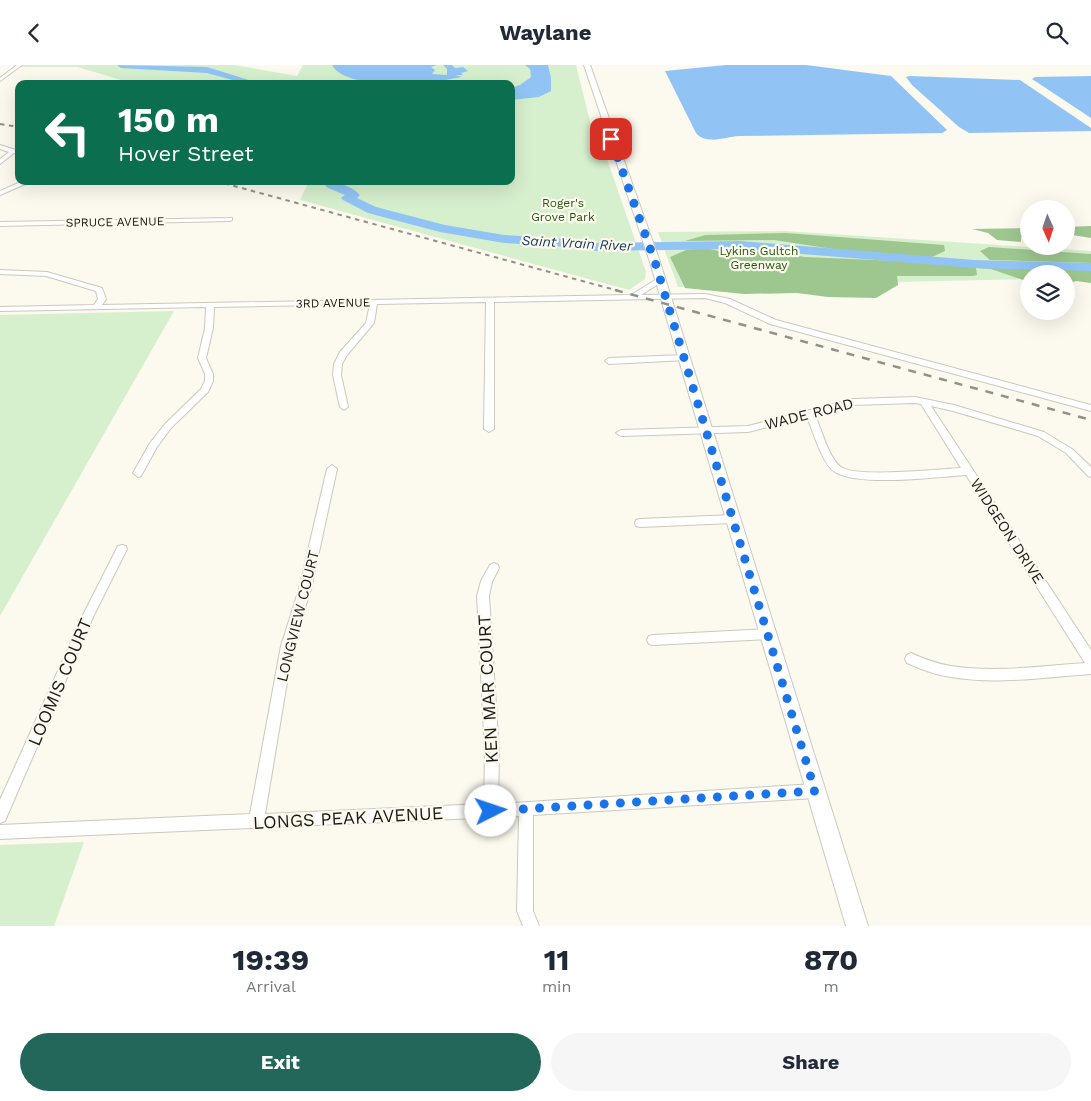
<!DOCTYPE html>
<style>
body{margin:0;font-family:"Work Sans",sans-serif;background:#f6f6f7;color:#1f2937;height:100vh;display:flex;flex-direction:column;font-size:19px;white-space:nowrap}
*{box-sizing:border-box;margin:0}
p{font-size:16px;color:#747a83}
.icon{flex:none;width:28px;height:28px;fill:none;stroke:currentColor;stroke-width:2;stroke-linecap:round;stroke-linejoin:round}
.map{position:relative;height:861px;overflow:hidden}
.drawer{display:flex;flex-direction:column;background:#fff;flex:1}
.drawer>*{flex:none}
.hud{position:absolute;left:15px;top:15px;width:500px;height:105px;border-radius:10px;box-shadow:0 5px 20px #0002;background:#0b6e4f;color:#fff;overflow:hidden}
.needle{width:32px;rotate:177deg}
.fabs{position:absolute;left:1020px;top:135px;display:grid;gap:10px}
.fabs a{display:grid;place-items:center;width:55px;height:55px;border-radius:50%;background:#fff;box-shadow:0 5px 20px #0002;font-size:25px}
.pin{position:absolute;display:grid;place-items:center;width:42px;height:42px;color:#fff;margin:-21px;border-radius:10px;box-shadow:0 2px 8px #0006}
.me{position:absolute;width:55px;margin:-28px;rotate:86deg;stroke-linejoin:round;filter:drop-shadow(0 0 4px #0008)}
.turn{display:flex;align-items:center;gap:18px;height:105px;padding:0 20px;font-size:22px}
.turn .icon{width:65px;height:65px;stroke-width:2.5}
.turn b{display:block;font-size:35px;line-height:42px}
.eta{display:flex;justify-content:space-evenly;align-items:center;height:85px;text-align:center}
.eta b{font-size:30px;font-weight:700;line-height:35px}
.action{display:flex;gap:10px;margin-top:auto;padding:10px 20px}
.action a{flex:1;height:58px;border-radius:30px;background:#226759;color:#fff;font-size:20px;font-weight:700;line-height:58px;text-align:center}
.action a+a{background:#f6f6f7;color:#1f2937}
header{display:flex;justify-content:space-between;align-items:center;height:65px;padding:0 20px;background:#fff;font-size:22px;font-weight:700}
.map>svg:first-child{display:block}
.green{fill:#d6efcd}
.forest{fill:#9ec790}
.water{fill:#91c4f5}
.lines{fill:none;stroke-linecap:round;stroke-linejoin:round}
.river{fill:#91c4f5;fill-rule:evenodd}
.minor-casing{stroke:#cbc8bd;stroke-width:2}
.major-casing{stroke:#cbc8bd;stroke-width:2}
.minor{fill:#fff;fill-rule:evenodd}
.major{fill:#fff;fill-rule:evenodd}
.rail-far1{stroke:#939089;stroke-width:2;stroke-dasharray:4.5 4.5;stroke-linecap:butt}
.rail{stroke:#939089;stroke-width:2.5;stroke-dasharray:8 8;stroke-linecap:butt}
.route{stroke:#1a73e8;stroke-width:9;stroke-dasharray:0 16.2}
.labels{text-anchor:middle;stroke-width:4.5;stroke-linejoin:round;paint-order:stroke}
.far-park-label{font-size:12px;fill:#235608;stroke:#fcf9ee}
.far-street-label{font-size:12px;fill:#1b1a16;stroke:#fcf9ee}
.far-water-label{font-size:14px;font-style:italic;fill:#15395a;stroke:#fcf9ee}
.street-label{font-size:15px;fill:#1b1a16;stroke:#fcf9ee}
.near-street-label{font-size:18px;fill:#1b1a16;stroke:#fcf9ee}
</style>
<header><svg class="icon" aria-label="back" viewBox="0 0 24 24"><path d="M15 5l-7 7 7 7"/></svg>Waylane<svg class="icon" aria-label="search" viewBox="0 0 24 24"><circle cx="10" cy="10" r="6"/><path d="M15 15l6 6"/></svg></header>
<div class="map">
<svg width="1091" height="861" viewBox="0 0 1091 861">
<rect width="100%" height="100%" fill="#fcf9ee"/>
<g class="green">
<path d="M 20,0 L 234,0 L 297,11 L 303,0 L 576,0 L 591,60 L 597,65 L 646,207 L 645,214 L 629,225 L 300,135 L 309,116 L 511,116 L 511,19 L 134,19 L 78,2 L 18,2 Z"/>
<path d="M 784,166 L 1091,186 L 1091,213 L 1066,209 L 1029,209 L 1029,214 L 678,222 L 658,167 Z"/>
<path d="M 174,246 L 0,551 L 0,250 Z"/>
<path d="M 84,777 L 54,861 L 0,861 L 0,780 Z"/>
</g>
<g class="forest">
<path d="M 1091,161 L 1091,173 L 1066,169 L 1066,162 Z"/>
<path d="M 1029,163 L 1029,173 L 1021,172 L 1021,177 L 997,175 L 988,168 L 972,164 Z"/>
<path d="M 786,168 L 944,180 L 945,186 L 930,193 L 839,185 L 774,175 L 685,176 L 705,170 Z"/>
<path d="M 989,182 L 1091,189 L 1091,198 L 990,195 L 980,186 Z"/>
<path d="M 705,183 L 728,188 L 768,186 L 805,192 L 1091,204 L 1091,218 L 1076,216 L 1066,220 L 1066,209 L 1029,209 L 1029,216 L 1026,216 L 991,204 L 976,203 L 977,210 L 973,211 L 897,211 L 898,220 L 876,233 L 828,232 L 797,228 L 744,229 L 685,223 L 670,192 L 686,185 Z"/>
</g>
<g class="water">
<path d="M 332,0 L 437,0 L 431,2 L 435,5 L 432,9 L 447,10 L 447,4 L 443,0 L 452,0 L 455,3 L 463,2 L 468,6 L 461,8 L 463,10 L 455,10 L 462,12 L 445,15 L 459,19 C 432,19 345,26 332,0 Z"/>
<path d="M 525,0 L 548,0 L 551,13 L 551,26 L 539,32 L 511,35 L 511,23 L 520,20 L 531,12 L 530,4 Z"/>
<path d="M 726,0 L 806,0 L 891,11 L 947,65 L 942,68 L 739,71 C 726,72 706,80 696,68 L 665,6 Z"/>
<path d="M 910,11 L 1020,15 L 1091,63 L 1091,66 L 969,68 L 959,62 L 912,20 L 906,12 Z"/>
<path d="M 1091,11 L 1091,53 L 1032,14 L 1035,12 Z"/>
</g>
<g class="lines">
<g class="river">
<path d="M 117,0 L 207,2 L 262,19 L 247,19 L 207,8 L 121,3 Z"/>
<path d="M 321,116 C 334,116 351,120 360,130 L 357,133 L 376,142 L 445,160 L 504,170 L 569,174 L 594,178 L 741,176 L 974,195 L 1091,198 L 1091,206 L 974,203 L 741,184 L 594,186 L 569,182 L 504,178 L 440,167 L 368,148 L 343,135 L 341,133 L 345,130 L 328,123 Z"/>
</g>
<g class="minor-casing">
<g id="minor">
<path d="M 17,0 L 22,0 L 0,16 L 0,13 Z"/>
<path d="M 0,80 L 19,86 L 19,90 L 14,88 L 0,99 L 0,94 L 9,87 L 0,84 Z"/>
<path d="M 23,116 L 32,116 L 0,130 L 0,126 Z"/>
<path d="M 232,153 L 232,155 L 230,156 L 0,161 L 0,157 Z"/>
<path d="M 0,205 L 47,207 L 102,223 L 106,234 L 102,240 L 631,230 L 660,212 L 664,214 L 663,216 L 641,230 L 705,229 L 730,234 L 776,255 L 1091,340 L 1091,346 L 770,259 L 725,238 L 705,233 L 494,237 L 494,364 L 489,367 L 484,364 L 486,237 L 377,239 L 374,258 L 347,290 L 342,299 L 341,310 L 348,342 L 344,345 L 340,342 L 333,310 L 334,299 L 340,287 L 366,258 L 370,239 L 214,242 L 213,263 L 206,293 L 213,309 L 213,316 L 208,327 L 171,363 L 157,382 L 141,411 L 138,412 L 133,408 L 150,378 L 165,359 L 201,324 L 205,316 L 205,309 L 198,293 L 205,263 L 206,242 L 0,246 L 0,242 L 94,240 L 98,234 L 96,226 L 46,211 L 0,209 Z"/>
<path d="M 684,290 L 687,291 L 687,295 L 609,299 L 605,296 L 609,293 Z"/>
<path d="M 915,332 L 954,340 L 1044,367 L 1072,384 L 1091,402 L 1091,412 L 1088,411 L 1066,388 L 1038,371 L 953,346 L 931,341 L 1091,585 L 1091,609 C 1045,612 997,620 951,612 C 935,610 921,604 907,598 L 905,594 L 907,590 L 911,588 C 924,594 937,599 951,601 C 995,608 1041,601 1085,598 L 966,410 C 936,412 858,422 835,407 C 822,399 813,366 807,352 L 748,367 L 621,371 L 616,368 L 621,365 L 748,361 L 853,334 ZM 915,338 L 921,339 L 961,403 C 939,404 857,413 841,402 C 829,394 821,363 815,350 L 853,340 Z"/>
<path d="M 332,400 L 337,404 L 311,524 L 293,581 L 265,749 L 484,739 L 485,688 L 477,531 L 481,516 L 490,500 L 494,498 L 498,500 L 499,503 L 492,517 L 489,531 L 499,688 L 498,739 L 815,719 L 820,721 L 822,726 L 820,731 L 815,733 L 533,750 L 533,846 L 539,861 L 523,861 L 517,846 L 519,751 L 0,774 L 0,760 L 250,749 L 281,581 L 299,524 L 327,404 Z"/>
<path d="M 733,450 L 737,451 L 738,454 L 737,457 L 733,458 L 640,462 L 636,461 L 635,458 L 636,455 L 640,454 Z"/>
<path d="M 122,480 L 126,481 L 127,484 L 94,550 L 5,756 L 0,758 L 0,735 L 83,550 L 118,481 Z"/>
<path d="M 768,564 L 772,565 L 774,569 L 772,573 L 768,574 L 653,580 L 649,579 L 647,575 L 649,571 L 653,570 Z"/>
</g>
</g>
<g class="major-casing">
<path id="major" d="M 584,0 L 590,0 L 660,197 L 868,861 L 846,861 L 650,197 Z"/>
</g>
<use href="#minor" class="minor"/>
<use href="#major" class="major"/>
<g class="rail-far1">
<path d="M 0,59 L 19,62"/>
<path d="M 216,116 L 619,226"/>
</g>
<path class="rail" d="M 615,225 L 1091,355"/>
</g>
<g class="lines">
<path class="route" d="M 491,746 L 815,726 L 655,197 L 611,74"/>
</g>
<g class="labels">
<g class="far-park-label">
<text x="563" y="142">Roger's<tspan x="563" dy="14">Grove Park</tspan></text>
<text x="759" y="190">Lykins Gultch<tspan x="759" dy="14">Greenway</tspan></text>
</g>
<g class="far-street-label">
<text transform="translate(115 157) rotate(-1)" y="4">SPRUCE AVENUE</text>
<text transform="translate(333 238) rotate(-1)" y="4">3RD AVENUE</text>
</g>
<g class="far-water-label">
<text transform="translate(577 178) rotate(3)" y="5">Saint Vrain River</text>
</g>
<g class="street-label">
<text transform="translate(809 349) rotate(-14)" y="5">WADE ROAD</text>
<text transform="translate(1007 466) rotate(57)" y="5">WIDGEON DRIVE</text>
<text transform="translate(298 551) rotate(-76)" y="5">LONGVIEW COURT</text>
</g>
<g class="near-street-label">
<text transform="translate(60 617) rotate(-67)" y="6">LOOMIS COURT</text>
<text transform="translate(488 624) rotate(-93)" y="6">KEN MAR COURT</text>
<text transform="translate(348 753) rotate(-3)" y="6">LONGS PEAK AVENUE</text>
</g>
</g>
</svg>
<div class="fabs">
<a><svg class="needle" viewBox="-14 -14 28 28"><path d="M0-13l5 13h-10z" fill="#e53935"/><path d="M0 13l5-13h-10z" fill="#747a83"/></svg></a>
<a><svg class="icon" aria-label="layers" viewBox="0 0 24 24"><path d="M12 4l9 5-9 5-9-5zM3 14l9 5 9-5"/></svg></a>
</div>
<div class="pin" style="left:611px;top:74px;background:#d93025"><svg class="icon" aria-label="arrive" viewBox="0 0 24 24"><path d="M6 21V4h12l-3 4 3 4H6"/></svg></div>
<svg class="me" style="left:491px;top:746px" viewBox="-20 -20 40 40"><circle r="19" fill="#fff"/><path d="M0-13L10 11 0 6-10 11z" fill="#1a73e8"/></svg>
<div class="hud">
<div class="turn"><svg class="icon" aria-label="left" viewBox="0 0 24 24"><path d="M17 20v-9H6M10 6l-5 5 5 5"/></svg><div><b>150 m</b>Hover Street</div></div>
</div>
</div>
<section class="drawer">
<div class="eta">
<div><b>19:39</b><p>Arrival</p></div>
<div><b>11</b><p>min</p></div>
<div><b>870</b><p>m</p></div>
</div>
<div class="action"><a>Exit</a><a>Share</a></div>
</section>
